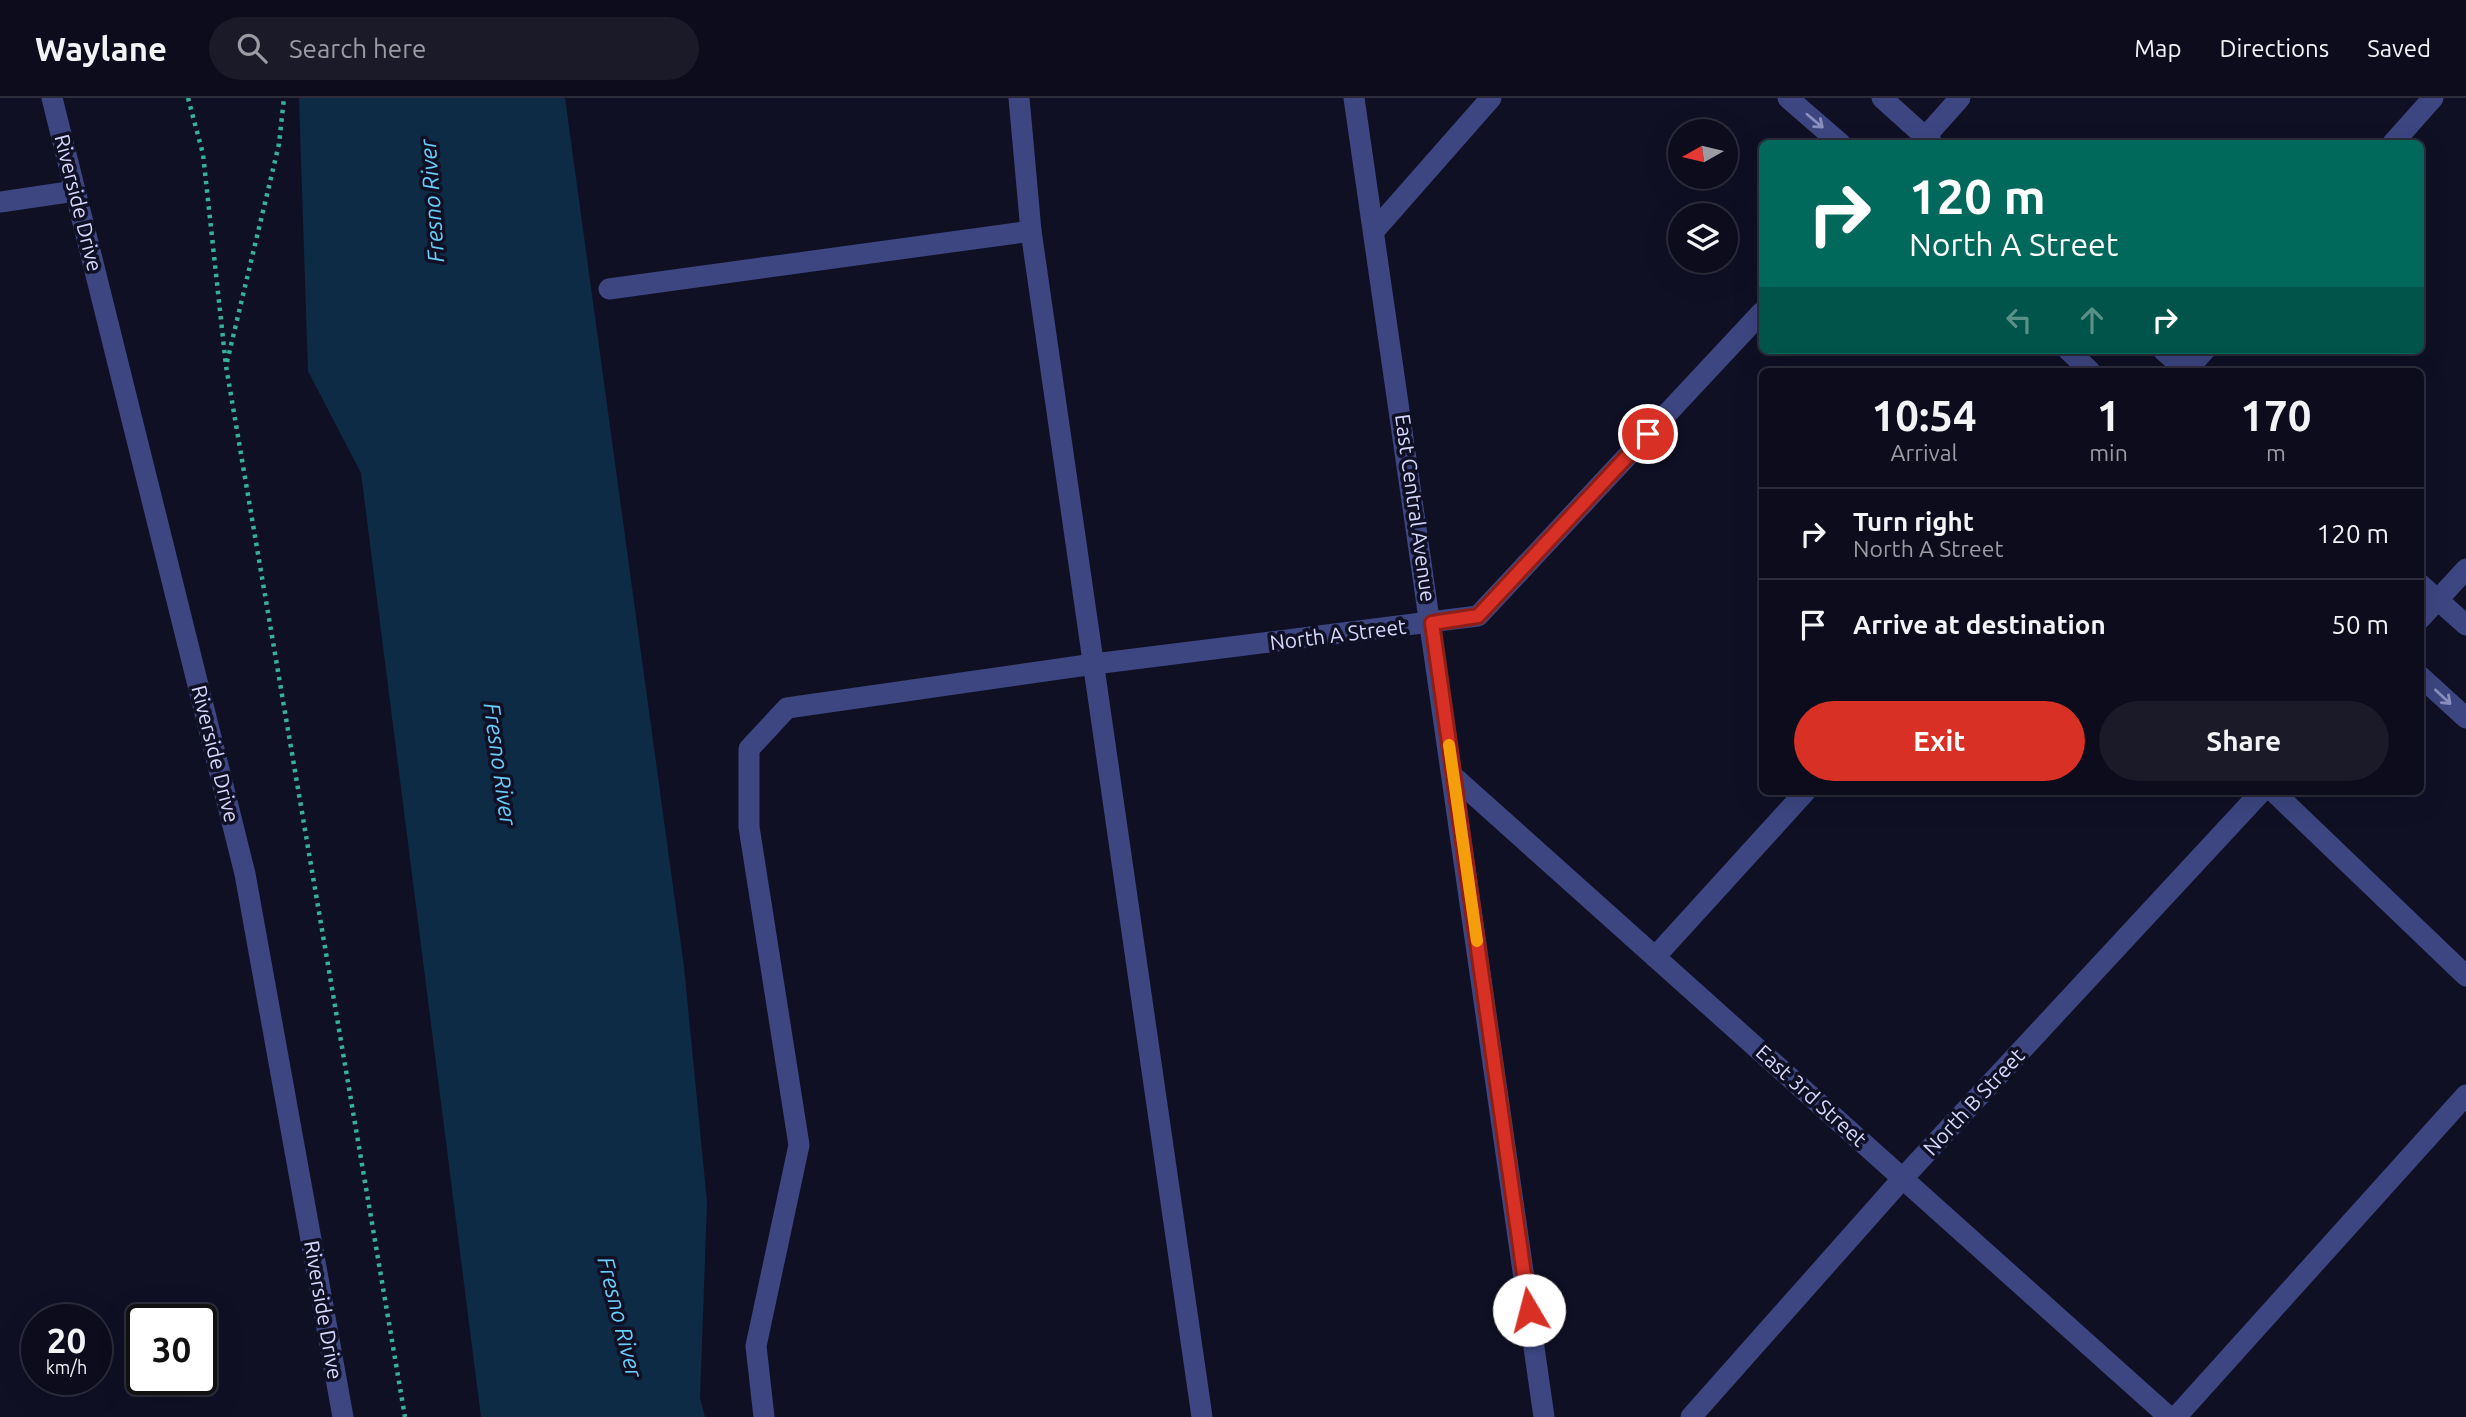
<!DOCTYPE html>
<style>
body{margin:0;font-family:Ubuntu,sans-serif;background:#1a1a29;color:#f1f3f6;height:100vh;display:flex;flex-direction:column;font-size:26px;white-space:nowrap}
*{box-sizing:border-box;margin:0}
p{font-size:23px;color:#9a9ba3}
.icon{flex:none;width:38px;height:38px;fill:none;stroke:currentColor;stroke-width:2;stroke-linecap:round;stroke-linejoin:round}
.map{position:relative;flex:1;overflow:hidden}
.side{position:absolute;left:1759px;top:270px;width:665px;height:427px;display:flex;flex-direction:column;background:#0c0c1c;border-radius:10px;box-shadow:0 7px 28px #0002,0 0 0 2px #2c2c3b}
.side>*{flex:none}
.hud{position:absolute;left:1759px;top:42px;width:665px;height:214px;border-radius:10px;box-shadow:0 7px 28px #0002,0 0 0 2px #2c2c3b;background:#00695c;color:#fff;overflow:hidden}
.needle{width:46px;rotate:262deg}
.controls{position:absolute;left:1668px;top:21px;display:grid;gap:14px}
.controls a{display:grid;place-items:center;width:70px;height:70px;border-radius:50%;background:#0c0c1c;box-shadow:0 7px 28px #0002,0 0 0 2px #2c2c3b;font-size:35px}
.speed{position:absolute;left:21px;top:1206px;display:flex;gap:14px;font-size:35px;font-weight:700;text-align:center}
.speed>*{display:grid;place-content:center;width:91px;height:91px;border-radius:50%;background:#0c0c1c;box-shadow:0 7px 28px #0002,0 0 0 2px #2c2c3b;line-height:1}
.speed small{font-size:18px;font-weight:400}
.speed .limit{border:4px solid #111;border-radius:10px;background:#fff;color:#111}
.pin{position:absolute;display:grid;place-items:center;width:60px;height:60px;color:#fff;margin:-30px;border:4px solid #fff;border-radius:50%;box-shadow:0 2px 7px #0007}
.me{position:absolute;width:77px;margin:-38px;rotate:352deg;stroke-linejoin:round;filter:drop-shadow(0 0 5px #0008)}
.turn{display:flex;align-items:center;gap:24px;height:147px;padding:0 35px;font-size:32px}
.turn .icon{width:91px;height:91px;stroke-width:2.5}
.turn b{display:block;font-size:49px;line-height:60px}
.lanes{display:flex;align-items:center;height:66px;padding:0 35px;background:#0003;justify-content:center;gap:35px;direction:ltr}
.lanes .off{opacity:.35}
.eta{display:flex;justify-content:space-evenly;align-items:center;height:119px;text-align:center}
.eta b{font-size:42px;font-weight:600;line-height:49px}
.primary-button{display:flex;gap:14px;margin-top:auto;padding:14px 35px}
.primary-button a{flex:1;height:80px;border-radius:42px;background:#d93025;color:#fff;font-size:28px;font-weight:600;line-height:80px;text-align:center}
.primary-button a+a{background:#1a1a29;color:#f1f3f6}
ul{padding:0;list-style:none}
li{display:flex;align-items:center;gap:21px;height:91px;padding:0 35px;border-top:2px solid #2c2c3b}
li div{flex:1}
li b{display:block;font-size:26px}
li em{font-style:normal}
header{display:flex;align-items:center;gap:42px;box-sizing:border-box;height:98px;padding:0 35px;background:#0c0c1c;border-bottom:2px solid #2c2c3b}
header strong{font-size:33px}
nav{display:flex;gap:38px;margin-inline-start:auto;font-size:24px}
.search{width:490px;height:63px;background:#1a1a29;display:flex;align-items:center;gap:18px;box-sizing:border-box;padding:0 24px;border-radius:38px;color:#9a9ba3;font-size:26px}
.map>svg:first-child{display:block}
.water{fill:#0e2b45}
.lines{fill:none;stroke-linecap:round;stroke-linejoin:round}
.path{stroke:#35b296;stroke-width:4.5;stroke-dasharray:3.5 5;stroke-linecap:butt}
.minor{stroke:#3d4681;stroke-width:21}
.oneway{stroke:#8a8fbf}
.route-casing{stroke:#8d1f18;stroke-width:18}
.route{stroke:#d93025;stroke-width:12}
.slow{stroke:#f59e0b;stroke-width:12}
.labels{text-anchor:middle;stroke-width:7;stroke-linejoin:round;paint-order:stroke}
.street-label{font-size:21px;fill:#d6d8fd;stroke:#101025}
.water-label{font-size:23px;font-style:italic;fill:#69cdf8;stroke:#101025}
</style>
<header>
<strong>Waylane</strong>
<div class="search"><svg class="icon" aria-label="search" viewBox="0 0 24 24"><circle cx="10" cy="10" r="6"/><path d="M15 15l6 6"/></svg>Search here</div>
<nav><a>Map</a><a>Directions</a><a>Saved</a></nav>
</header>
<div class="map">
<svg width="2466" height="1319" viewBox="0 0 2466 1319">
<rect width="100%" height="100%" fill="#101025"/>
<path class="water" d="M 299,0 L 565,0 L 684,869 L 707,1104 L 700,1300 L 705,1319 L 481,1319 L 361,375 L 308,273 Z"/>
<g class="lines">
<g class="path">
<path d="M 188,0 L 203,56 L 226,268 L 405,1319"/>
<path d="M 227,264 L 279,46 L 284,0"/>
</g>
<g class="minor">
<path d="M 52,0 L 245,776 L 343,1319"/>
<path d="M 1019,0 L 1031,133"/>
<path d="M 1354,0 L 1544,1319"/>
<path d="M 1788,0 L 1841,46"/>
<path d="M 1882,0 L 1933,46"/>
<path d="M 1919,46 L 1960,0"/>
<path d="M 2392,46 L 2433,0"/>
<path d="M 0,104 L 75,93"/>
<path d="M 1374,133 L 1491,0"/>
<path d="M 609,191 L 1031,133 L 1202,1319"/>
<path d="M 2068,252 L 2090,273"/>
<path d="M 2163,252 L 2187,273"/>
<path d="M 2186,273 L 2205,252"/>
<path d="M 2420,486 L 2466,527"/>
<path d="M 2420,521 L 2466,471"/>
<path d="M 2420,578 L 2466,620"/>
<path d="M 1453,678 L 2169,1319"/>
<path d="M 2273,693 L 2466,878"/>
<path d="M 1655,859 L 1806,693"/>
<path d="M 764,1319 L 756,1248 L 799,1047 L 749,729 L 749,651 L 787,610 L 1094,566 L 1478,518 L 1762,214"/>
<path d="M 1691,1319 L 1903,1080 L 2262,693"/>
<path d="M 2176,1319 L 2466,997"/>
</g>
</g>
<defs><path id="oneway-shaft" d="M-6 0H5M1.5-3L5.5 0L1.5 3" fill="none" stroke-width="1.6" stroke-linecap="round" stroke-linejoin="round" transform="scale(1.75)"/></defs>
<g class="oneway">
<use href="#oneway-shaft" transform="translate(1815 23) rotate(40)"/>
<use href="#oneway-shaft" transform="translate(2443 599) rotate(43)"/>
</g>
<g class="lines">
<g class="route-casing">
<path id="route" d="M 1529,1212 L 1432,525 L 1478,518 L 1648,336"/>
</g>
<use href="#route" class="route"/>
<path class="slow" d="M 1449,647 L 1477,843"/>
</g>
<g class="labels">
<g class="street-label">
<text transform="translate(78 105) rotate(76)" y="7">Riverside Drive</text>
<text transform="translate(1415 410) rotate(82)" y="7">East Central Avenue</text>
<text transform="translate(1338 537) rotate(-7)" y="7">North A Street</text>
<text transform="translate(215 656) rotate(76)" y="7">Riverside Drive</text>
<text transform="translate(1811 998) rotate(42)" y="7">East 3rd Street</text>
<text transform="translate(1974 1004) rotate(-47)" y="7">North B Street</text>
<text transform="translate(323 1212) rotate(80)" y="7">Riverside Drive</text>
</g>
<g class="water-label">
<text transform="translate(432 103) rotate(-94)" y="8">Fresno River</text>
<text transform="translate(500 666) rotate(82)" y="8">Fresno River</text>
<text transform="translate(620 1219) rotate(76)" y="8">Fresno River</text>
</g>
</g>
</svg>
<div class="controls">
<a><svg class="needle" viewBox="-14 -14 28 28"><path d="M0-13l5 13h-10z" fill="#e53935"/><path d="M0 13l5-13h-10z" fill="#9a9ba3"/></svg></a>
<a><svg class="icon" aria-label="layers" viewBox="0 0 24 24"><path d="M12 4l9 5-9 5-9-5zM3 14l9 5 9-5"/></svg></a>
</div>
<div class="speed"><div>20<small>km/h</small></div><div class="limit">30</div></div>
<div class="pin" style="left:1648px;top:336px;background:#d93025"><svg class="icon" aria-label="arrive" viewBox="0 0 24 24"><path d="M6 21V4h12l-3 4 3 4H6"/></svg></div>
<svg class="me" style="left:1529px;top:1212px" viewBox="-20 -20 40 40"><circle r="19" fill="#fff"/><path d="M0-13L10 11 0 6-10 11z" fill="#d93025"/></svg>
<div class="hud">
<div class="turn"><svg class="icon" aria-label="right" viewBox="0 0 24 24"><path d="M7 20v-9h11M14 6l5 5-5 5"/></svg><div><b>120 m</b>North A Street</div></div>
<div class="lanes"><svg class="icon off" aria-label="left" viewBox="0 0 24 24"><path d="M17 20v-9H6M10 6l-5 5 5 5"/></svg><svg class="icon off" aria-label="ahead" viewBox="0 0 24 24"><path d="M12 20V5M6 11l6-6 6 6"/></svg><svg class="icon" aria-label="right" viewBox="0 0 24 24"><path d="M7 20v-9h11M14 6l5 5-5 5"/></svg></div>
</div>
<section class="side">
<div class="eta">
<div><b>10:54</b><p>Arrival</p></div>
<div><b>1</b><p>min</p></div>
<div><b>170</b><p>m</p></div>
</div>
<ul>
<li><svg class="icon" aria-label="right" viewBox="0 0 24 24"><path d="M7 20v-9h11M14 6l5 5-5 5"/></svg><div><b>Turn right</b><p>North A Street</p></div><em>120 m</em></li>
<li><svg class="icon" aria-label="arrive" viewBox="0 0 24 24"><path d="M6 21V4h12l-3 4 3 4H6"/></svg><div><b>Arrive at destination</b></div><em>50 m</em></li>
</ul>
<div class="primary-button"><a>Exit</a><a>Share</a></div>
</section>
</div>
